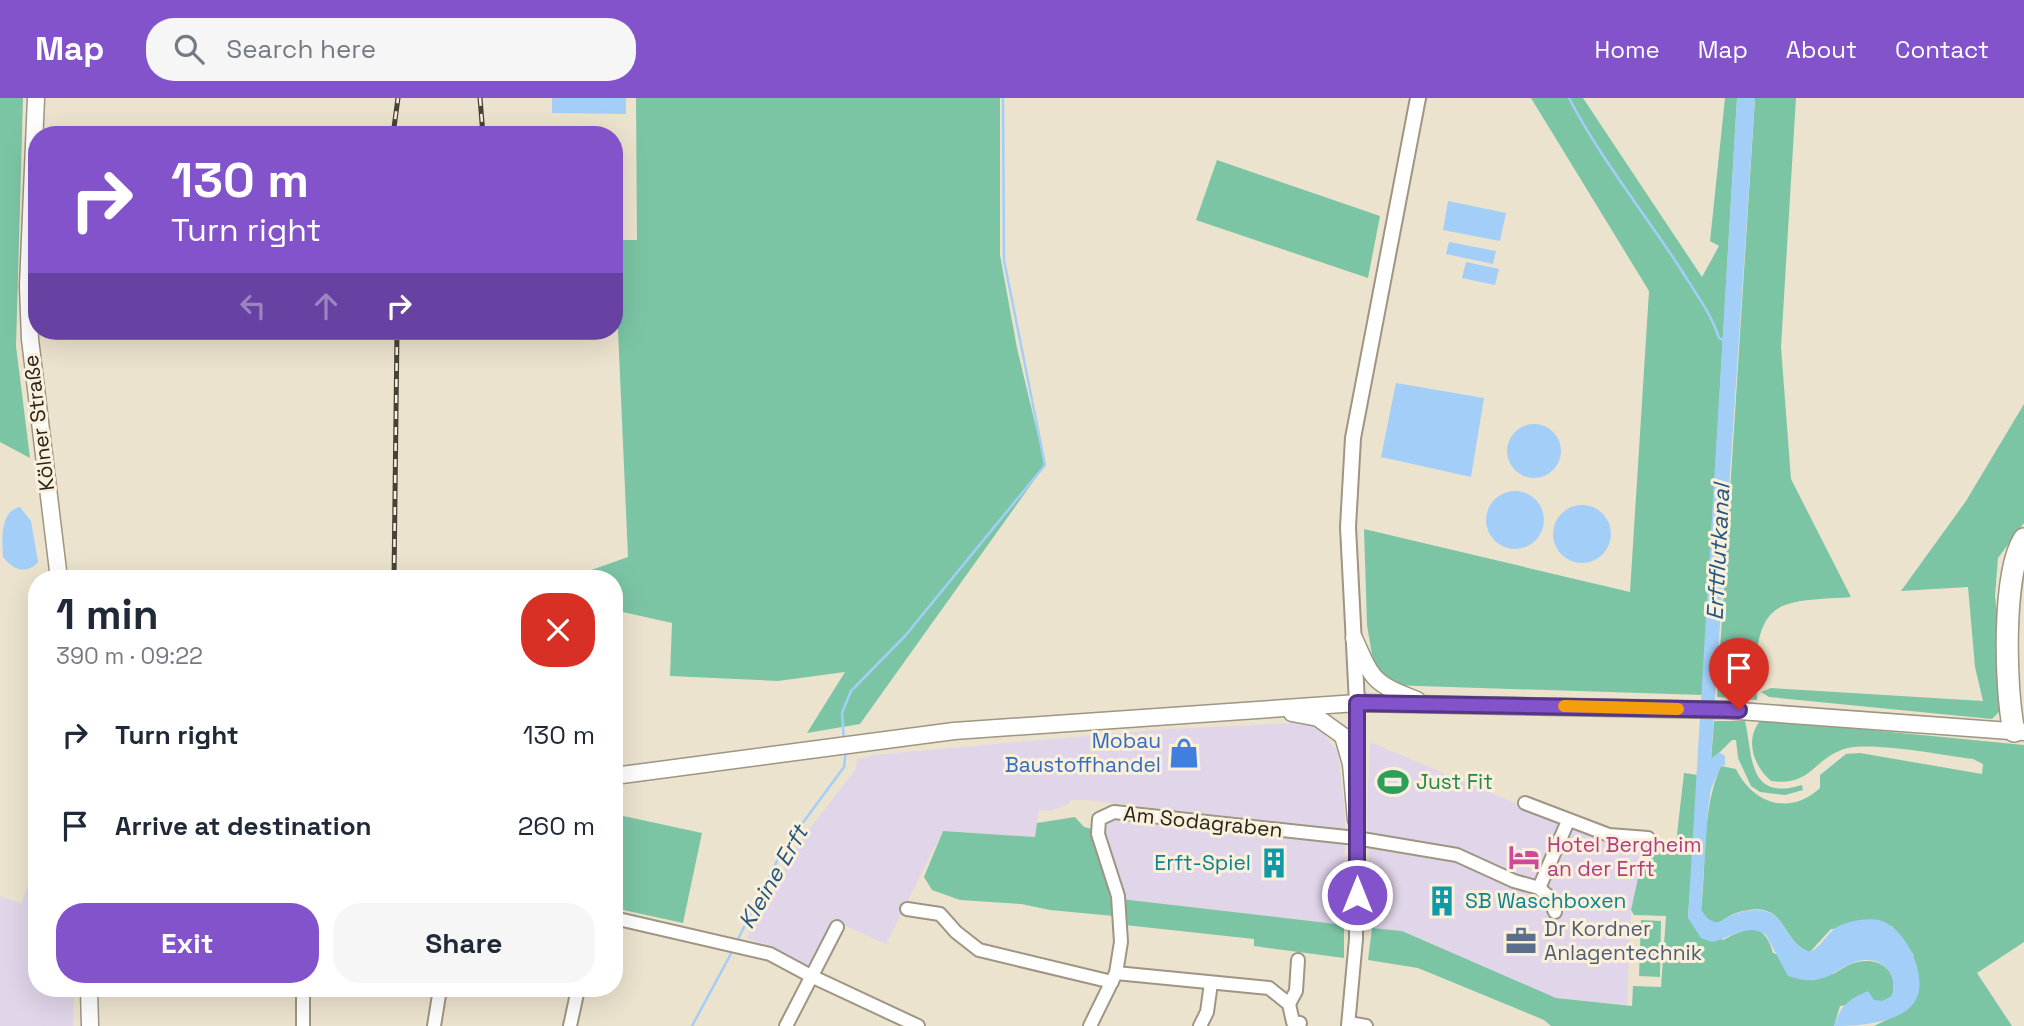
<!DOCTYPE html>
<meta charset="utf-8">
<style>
body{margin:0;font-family:"Space Grotesk",sans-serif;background:#f6f6f7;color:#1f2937;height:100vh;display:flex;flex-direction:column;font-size:26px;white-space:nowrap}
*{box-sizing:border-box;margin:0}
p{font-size:23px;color:#747a83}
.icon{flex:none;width:38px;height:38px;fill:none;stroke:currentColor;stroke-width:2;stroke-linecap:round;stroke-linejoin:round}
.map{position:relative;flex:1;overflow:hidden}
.panel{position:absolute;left:28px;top:472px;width:595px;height:427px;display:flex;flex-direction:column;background:#fff;border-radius:28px;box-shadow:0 7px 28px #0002}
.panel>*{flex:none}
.guide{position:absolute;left:28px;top:28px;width:595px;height:214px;border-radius:28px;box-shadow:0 7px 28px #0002;background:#8253cb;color:#fff;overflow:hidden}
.pin{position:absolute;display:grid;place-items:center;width:60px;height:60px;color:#fff;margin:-72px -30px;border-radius:50% 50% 50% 0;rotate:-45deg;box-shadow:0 0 7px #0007}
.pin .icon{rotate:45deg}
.me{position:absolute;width:77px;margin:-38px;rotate:0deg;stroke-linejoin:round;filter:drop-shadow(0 0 5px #0008)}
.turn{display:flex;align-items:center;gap:24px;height:147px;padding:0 28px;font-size:32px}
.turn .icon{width:91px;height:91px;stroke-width:2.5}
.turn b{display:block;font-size:49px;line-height:60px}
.lanes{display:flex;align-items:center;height:66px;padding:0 28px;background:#0003;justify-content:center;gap:35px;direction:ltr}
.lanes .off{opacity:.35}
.round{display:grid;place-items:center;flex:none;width:74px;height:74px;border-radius:28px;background:#f6f6f7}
.headline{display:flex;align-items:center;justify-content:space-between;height:119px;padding:0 28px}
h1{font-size:42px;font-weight:700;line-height:52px}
.primary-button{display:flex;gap:14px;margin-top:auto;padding:14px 28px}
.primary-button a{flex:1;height:80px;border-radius:28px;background:#8253cb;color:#fff;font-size:28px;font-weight:700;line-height:80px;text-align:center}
.primary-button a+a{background:#f6f6f7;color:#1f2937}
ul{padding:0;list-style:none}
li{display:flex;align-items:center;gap:21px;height:91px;padding:0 28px}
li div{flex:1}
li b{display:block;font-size:26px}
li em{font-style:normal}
header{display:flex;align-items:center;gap:42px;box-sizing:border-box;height:98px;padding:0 35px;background:#8253cb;color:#fff}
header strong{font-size:33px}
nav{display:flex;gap:38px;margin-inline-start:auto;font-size:24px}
.search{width:490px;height:63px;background:#f6f6f7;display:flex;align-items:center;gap:18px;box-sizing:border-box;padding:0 24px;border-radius:28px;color:#747a83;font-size:26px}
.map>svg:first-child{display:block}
.commercial{fill:#e0d5e9}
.green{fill:#7bc5a5}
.water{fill:#a2cef8}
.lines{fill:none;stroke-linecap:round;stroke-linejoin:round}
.stream{stroke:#a2cef8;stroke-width:2.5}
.minor-casing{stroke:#9e9582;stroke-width:16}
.tertiary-casing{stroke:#9e9582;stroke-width:18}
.secondary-casing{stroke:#9e9582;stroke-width:19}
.motorway-casing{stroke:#9e9582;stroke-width:24}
.minor{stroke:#fff;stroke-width:12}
.tertiary{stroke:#fff;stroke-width:14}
.secondary{stroke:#fff;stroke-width:16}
.motorway{stroke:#fff;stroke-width:21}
.rail-casing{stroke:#464238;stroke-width:5}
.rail{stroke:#faf0db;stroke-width:2.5;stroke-dasharray:8;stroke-linecap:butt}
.route-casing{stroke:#543684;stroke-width:18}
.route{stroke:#8253cb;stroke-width:12}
.slow{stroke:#f59e0b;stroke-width:12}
.labels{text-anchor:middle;stroke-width:6;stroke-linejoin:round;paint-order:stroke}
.street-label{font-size:21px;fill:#28251d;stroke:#faf0db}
.shop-label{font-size:21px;fill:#366cbe;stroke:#faf0db;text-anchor:end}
.leisure-label{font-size:21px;fill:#27864d;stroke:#faf0db;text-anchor:start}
.hotel-label{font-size:21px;fill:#b23c85;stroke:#faf0db;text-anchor:start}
.culture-label{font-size:21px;fill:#0d838f;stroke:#faf0db;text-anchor:end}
.service-label{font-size:21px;fill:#4e5e75;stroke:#faf0db;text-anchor:start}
.water-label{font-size:23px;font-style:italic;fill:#225784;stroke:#faf0db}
</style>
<header>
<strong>Map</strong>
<div class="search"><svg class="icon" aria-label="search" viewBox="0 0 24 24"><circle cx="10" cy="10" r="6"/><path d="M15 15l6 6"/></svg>Search here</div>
<nav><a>Home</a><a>Map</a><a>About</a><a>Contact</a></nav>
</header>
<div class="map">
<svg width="2024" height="928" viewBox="0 0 2024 928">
<rect width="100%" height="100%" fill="#ece3ce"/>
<g class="commercial">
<path d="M 1293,625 L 1319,630 L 1338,654 L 1345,717 L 1344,827 L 1121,801 L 1103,734 L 1107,725 L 1114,719 L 1181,725 L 1183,713 L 1087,702 L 1070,702 L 1069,706 L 1051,713 L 1039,712 L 1035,739 L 943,733 L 886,846 L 843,827 L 815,863 L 806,867 L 747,840 L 762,801 L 766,802 L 799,744 L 856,671 L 857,662 L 873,657 L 1154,632 Z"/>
<path d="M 1370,644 L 1574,730 L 1646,744 L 1631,812 L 1627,907 L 1556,900 L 1402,833 L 1372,830 L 1367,715 Z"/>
<path d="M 27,788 L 37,791 L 37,891 L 74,891 L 73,928 L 0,928 L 0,798 L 22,806 Z"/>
</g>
<g class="green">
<path d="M 0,0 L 23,0 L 16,248 L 30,360 L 0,344 Z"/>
<path d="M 636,0 L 1000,0 L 1000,157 L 1017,250 L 1045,367 L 860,626 L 807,635 L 845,574 L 778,583 L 670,578 L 672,525 L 614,512 L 614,481 L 566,481 L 628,459 L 614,142 L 637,142 Z"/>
<path d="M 1531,0 L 1583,0 L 1702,179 L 1719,148 L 1710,143 L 1725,0 L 1737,0 L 1702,597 L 1388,587 L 1373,563 L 1367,527 L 1364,431 L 1630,494 L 1649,193 Z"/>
<path d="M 1755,0 L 1796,0 L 1781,249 L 1791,381 L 1851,499 C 1831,501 1804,500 1785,507 C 1750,520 1757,572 1757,602 L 1717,599 Z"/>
<path d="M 1217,62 L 1380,118 L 1368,180 L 1196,122 Z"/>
<path d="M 2024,306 L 2024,425 L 1998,460 L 1995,498 L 2005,585 L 2004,609 L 1992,621 L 1769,599 L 1761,594 L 1771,590 L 1983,603 L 1975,569 L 1968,489 L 1901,493 L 1966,403 Z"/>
<path d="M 1769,622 L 2024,647 L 2024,844 L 1977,875 L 2012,928 L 1874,928 L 1899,916 L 1918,887 L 1913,856 L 1892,828 L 1831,831 L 1810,854 C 1778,843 1789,798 1736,815 C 1729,817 1724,823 1716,825 L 1707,821 L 1701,812 C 1707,763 1701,713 1721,668 L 1736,671 C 1753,706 1790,718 1820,690 L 1820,677 L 1846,656 L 1860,655 L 1982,676 L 1983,666 L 1973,661 C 1942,657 1876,644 1848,650 C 1814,658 1813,689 1771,683 C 1754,668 1745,644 1759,624 Z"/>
<path d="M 1714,623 L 1745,623 C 1753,657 1747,704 1802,687 L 1803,692 L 1785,697 L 1760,694 L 1751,688 L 1738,660 L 1736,642 L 1732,642 L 1711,663 Z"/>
<path d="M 1684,675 L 1698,677 L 1688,820 L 1723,842 C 1748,829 1764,823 1773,855 L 1833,876 C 1841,872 1849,865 1858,864 C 1882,859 1899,875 1892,898 L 1883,903 L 1840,908 L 1834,928 L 1551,928 L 1544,922 L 1418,870 L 1368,862 L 1372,830 L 1402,833 L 1556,900 L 1632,908 L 1633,888 L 1661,889 L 1666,818 L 1634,817 L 1631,812 L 1646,744 L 1676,745 Z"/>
<path d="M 614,716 L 702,735 L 683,825 L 614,810 Z"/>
<path d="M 1075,719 L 1084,729 L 1092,731 L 1102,760 L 1114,818 L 1050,812 L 1021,806 L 960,802 L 932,792 L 924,779 L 943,733 L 1035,739 L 1037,725 Z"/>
<path d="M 1121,801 L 1344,827 L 1344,860 L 1254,848 L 1254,841 L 1125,827 Z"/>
<path d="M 1641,822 L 1661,823 L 1660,879 L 1639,878 Z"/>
</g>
<g class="water">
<path d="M 552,0 L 626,0 L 626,16 L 552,15 Z"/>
<path d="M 1737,0 L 1755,0 L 1711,661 L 1719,654 L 1725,658 L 1725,667 L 1721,668 L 1711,691 L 1708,712 L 1701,812 L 1707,820 L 1716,825 C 1725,822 1732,816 1741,814 C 1790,803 1778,843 1810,854 C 1826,846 1828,829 1847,825 C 1856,822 1869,820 1879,822 C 1906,828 1932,884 1913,906 C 1897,926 1857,928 1834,928 C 1841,907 1848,902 1868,893 L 1874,902 L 1883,903 L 1892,898 C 1899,874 1880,856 1855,864 C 1842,868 1833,878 1820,881 C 1810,884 1798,881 1788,878 L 1766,837 C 1749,824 1730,840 1712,844 L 1701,840 L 1688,820 Z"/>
<path d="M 1448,103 L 1506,115 L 1500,143 L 1443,132 Z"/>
<path d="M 1449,144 L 1496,153 L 1493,166 L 1446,156 Z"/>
<path d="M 1466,164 L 1499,171 L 1495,187 L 1462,180 Z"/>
<path d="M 1396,285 L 1484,300 L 1471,379 L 1381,359 Z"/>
<circle cx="1534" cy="353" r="27"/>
<circle cx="1515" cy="422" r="29"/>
<circle cx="1582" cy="436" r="29"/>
<path d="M 20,409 L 31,423 L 38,464 C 27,477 13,472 3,459 C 2,441 0,413 20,409 Z"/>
</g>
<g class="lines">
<g class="stream">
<path d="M 1569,0 C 1600,60 1643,113 1680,170 C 1694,193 1711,215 1719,240 L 1725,243"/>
<path d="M 844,643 L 842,615 L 851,593 L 905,538 L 1045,367 L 1004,162 L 1003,0"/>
<path d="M 737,843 L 782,753 L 844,669 L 846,653"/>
<path d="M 692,928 L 733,852"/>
</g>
<g class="minor-casing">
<g id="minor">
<path d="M 1357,673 L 1357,605"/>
<path d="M 1525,705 L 1609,737 L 1648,740"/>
<path d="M 1539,790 L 1568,723"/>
<path d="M 907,811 L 940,816 L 956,834 L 979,852 L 1112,884"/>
<path d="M 614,820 L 770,856 L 811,878 L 918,928"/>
<path d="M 1116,875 L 1269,890 L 1289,906 L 1293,924 L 1300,925"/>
<path d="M 303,891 L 303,928"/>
<path d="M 1289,906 L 1296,893 L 1298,862"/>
<path d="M 1349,925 L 1366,928"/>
<path d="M 434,928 L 440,891"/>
<path d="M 570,928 L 578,891"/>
<path d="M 786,928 L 837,829"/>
<path d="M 1090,928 L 1116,875 L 1121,844 L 1118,798 L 1098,736 L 1099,721 L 1114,714 L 1356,740 L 1457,757 L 1514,783 L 1539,790 L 1549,799 L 1555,814"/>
<path d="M 1200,928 L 1207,914 L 1211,885"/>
<path d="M 1348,928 L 1356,841 L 1356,733"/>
</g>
</g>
<g class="tertiary-casing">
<path id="tertiary" d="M 1357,605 L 1348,429 L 1353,340 L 1418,0"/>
</g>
<g class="secondary-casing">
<g id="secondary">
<path d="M 36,0 L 28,188 L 30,241 L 59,481"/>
<path d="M 1354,540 C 1373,583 1373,585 1417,602"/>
<path d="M 1292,615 L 1318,620 L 1343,638 L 1351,666 L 1356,722"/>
<path d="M 614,678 L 954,633 L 1357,605 L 1725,612 L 2024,634"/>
<path d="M 89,891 L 90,928"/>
</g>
</g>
<g class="motorway-casing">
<path id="motorway" d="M 2014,633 C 2005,592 2002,476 2024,441"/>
</g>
<use href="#minor" class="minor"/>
<use href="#tertiary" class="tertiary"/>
<use href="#secondary" class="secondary"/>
<use href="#motorway" class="motorway"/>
<g class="rail-casing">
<g id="rail">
<path d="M 480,0 L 483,37"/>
<path d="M 393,37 L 398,0"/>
<path d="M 394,481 L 397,233"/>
</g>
</g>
<use href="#rail" class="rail"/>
</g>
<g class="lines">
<g class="route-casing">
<path id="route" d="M 1357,797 L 1357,605 L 1739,612"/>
</g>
<use href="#route" class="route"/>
<path class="slow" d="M 1564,608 L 1678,611"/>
</g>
<defs>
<g id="shop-bare" transform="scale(2.415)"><path d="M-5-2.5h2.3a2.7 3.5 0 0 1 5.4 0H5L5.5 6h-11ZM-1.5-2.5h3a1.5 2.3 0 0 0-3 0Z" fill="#3f7fe0" stroke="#faf0db" stroke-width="2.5" paint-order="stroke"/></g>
<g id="stadium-bare" transform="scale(2.415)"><path d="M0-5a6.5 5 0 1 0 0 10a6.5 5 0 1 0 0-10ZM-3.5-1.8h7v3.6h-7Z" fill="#2e9e5b" stroke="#faf0db" stroke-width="2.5" paint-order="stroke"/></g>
<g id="hotel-bare" transform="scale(2.415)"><path d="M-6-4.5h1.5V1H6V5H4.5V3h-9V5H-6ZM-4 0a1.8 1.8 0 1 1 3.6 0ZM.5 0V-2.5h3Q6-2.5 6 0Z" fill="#d1479c" stroke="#faf0db" stroke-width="2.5" paint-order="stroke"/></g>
<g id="building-bare" transform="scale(2.415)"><path d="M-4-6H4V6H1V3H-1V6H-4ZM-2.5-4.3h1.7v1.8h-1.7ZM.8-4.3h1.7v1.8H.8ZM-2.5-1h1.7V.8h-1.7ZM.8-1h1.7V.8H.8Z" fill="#0f9aa8" stroke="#faf0db" stroke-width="2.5" paint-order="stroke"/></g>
<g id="office-bare" transform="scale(2.415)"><path d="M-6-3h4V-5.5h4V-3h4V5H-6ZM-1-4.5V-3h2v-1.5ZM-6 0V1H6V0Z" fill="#5c6f8a" stroke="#faf0db" stroke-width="2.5" paint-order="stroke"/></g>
</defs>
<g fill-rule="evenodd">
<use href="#shop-bare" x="1184" y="655"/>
<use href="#stadium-bare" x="1393" y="684"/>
<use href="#hotel-bare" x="1524" y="759"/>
<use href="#building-bare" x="1274" y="765"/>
<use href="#building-bare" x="1442" y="803"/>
<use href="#office-bare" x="1521" y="843"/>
</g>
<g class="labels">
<g class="street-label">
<text transform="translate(39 325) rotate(-97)" y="7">Kölner Straße</text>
<text transform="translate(1203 724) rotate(6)" y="7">Am Sodagraben</text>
</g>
<g class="shop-label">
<text x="1161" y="650">Mobau<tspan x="1161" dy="24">Baustoffhandel</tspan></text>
</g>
<g class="leisure-label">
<text x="1416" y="691">Just Fit</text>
</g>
<g class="hotel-label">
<text x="1547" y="754">Hotel Bergheim<tspan x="1547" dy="24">an der Erft</tspan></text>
</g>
<g class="culture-label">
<text x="1251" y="772">Erft-Spiel</text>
<text x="1465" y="810" text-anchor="start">SB Waschboxen</text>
</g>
<g class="service-label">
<text x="1544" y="838">Dr Kordner<tspan x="1544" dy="24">Anlagentechnik</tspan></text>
</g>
<g class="water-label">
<text transform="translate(1718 454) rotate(-87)" y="8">Erftflutkanal</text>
<text transform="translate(773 779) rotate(-60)" y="8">Kleine Erft</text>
</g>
</g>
</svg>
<div class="pin" style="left:1739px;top:612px;background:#d93025"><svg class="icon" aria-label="arrive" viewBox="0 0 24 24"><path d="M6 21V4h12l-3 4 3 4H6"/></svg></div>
<svg class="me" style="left:1357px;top:797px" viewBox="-20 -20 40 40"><circle r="17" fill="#8253cb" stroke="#fff" stroke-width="3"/><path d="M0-11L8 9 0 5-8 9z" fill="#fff"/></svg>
<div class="guide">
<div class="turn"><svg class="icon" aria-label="right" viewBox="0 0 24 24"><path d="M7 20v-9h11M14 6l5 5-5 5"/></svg><div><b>130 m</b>Turn right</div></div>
<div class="lanes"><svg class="icon off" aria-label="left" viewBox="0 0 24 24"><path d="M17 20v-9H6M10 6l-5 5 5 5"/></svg><svg class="icon off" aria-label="ahead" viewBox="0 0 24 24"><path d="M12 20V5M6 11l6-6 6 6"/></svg><svg class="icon" aria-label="right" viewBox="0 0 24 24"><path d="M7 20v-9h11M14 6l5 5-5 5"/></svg></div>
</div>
<section class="panel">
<div class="headline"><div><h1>1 min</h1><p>390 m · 09:22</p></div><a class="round" style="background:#d93025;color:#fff"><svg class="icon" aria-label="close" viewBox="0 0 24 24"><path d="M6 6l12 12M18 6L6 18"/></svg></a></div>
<ul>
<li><svg class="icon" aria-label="right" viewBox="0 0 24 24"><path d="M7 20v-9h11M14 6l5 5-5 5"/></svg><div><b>Turn right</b></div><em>130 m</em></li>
<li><svg class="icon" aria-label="arrive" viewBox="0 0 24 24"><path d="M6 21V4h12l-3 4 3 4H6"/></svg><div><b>Arrive at destination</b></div><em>260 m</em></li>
</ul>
<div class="primary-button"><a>Exit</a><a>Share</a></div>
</section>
</div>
